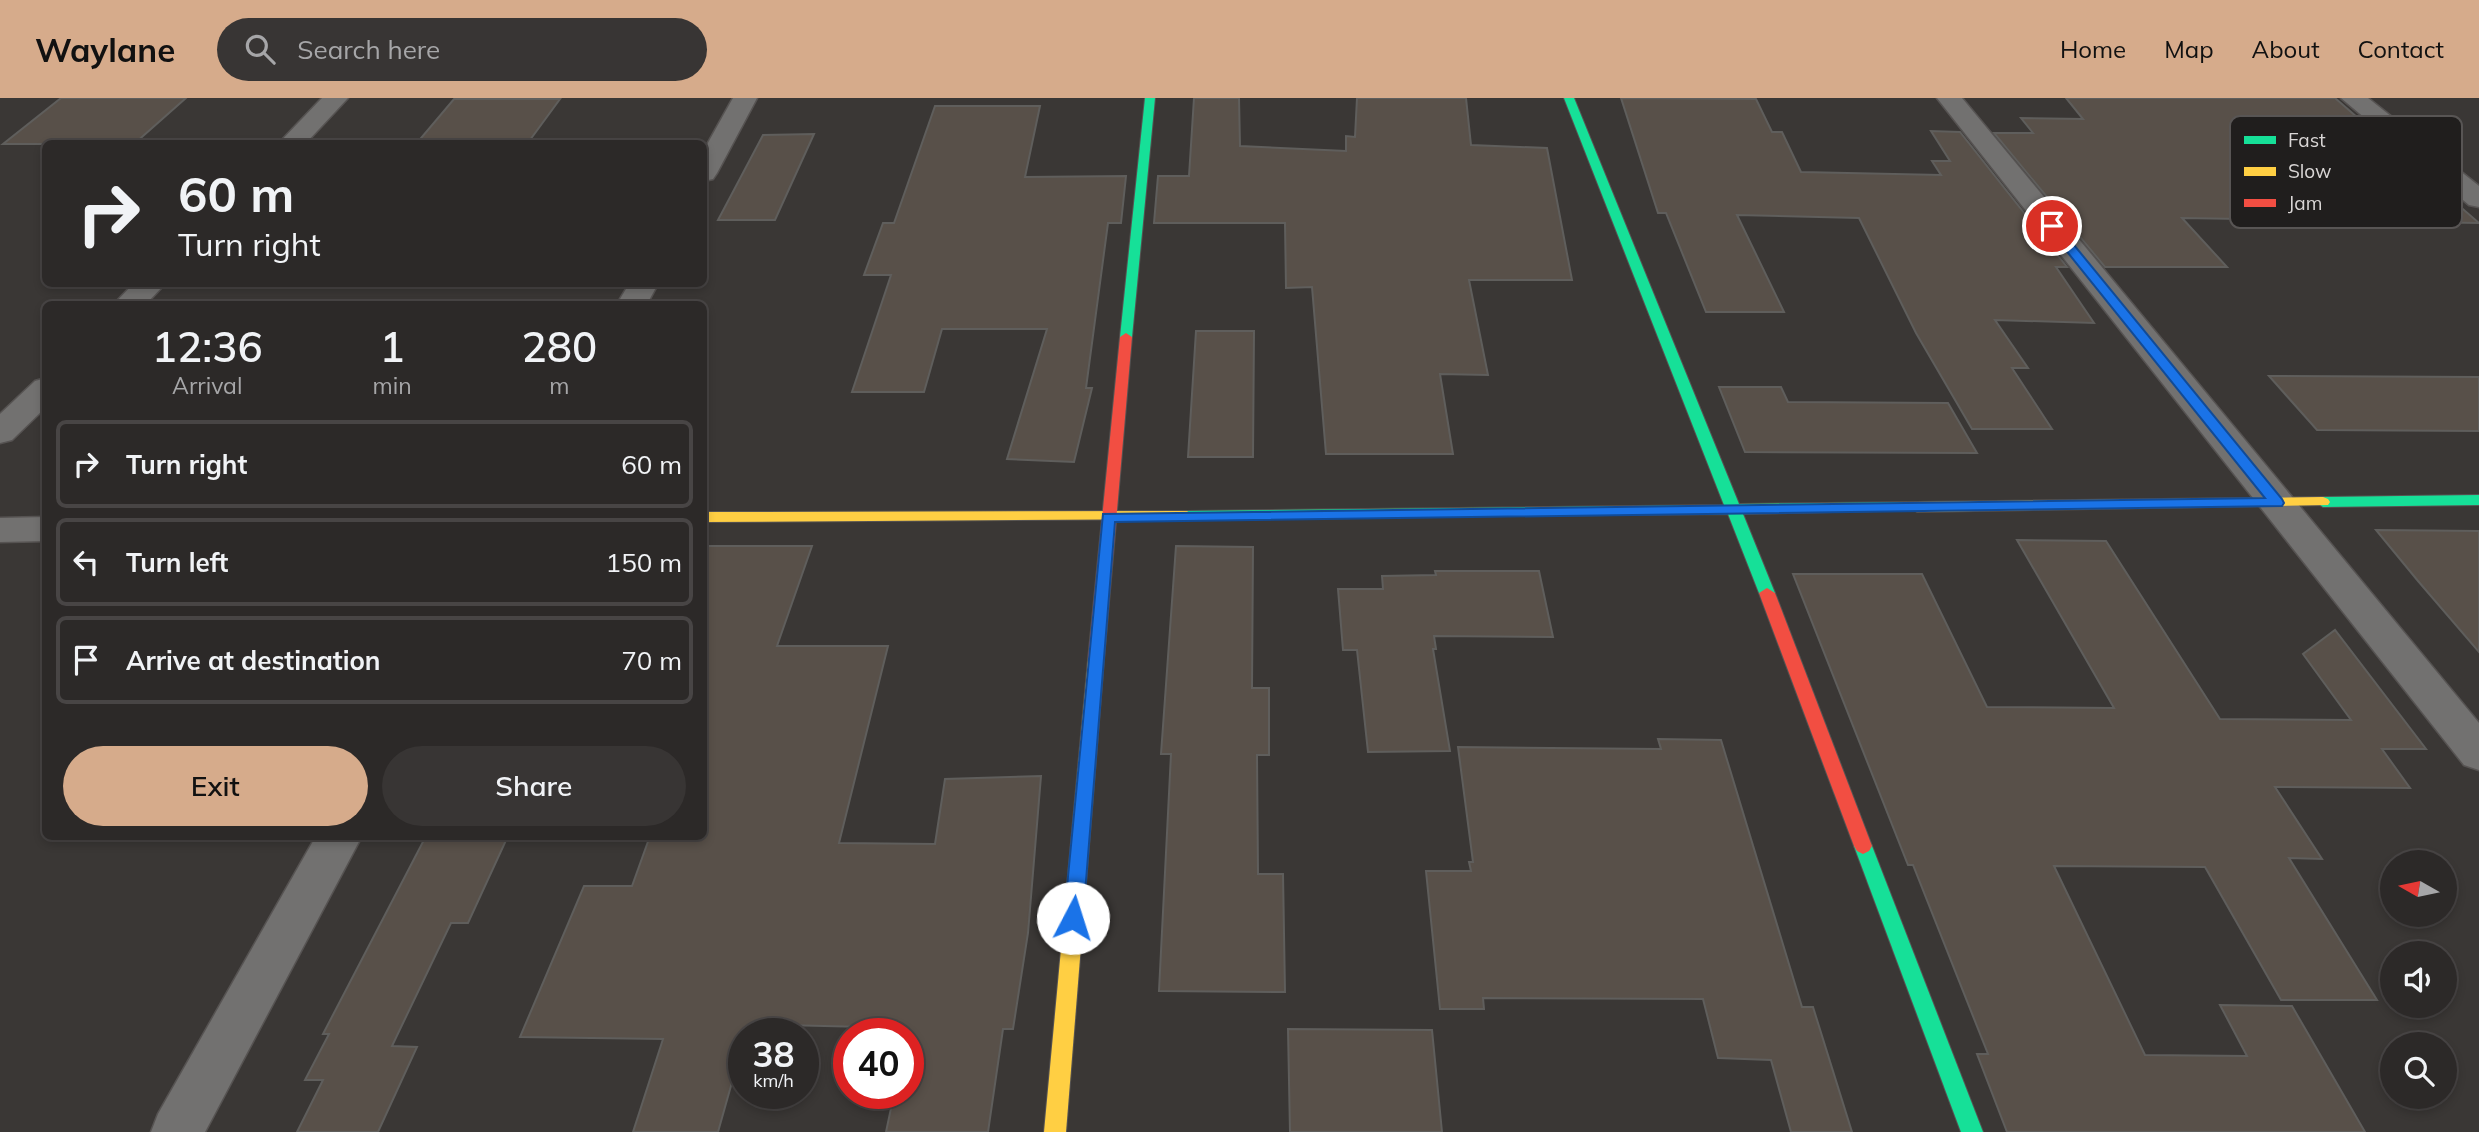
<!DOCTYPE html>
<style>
body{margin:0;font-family:Mulish,sans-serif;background:#383534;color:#f1f3f6;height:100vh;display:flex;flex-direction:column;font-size:26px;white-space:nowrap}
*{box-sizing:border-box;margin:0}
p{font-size:23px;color:#a6a6a8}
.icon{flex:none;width:38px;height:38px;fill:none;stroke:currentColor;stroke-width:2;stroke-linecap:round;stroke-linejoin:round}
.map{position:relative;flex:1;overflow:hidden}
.details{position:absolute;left:42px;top:203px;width:665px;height:539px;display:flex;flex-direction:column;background:#2c2928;border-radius:10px;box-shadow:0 4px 10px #0003,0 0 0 2px #484545}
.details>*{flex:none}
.top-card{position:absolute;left:42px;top:42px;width:665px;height:147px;border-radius:10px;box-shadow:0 4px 10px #0003,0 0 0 2px #484545;background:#2c2928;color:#f1f3f6;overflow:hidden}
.needle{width:46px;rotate:279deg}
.buttons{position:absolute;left:2380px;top:752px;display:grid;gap:14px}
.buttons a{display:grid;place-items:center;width:77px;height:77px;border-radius:50%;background:#2c2928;box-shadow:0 4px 10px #0003,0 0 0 2px #484545;font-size:35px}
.speed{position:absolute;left:728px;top:920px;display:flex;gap:14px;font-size:35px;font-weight:700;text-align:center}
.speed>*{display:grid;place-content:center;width:91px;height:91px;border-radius:50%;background:#2c2928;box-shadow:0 4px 10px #0003,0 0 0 2px #484545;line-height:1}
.speed small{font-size:18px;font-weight:400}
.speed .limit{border:10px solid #d22;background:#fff;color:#111}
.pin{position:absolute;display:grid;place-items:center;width:60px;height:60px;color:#fff;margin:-30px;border:4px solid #fff;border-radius:50%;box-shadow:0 2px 7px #0007}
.me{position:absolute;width:77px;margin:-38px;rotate:5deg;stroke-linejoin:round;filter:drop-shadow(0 0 5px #0008)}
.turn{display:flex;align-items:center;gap:24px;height:147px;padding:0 21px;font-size:32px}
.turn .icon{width:91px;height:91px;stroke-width:2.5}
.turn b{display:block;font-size:49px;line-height:60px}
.eta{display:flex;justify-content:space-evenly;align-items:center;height:119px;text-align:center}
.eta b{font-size:42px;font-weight:600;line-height:49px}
.button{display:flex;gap:14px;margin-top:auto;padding:14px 21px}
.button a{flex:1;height:80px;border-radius:42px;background:#d6ab8b;color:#111;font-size:28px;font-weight:600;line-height:80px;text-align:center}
.button a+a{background:#383534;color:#f1f3f6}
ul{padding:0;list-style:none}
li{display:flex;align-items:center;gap:21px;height:88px;margin:0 14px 10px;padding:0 7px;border:4px solid #484545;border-radius:10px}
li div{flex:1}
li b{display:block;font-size:26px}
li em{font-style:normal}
header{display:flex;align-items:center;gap:42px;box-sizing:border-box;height:98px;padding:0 35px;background:#d6ab8b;color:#111}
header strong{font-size:33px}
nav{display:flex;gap:38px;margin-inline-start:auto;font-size:24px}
.search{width:490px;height:63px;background:#383534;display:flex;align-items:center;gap:18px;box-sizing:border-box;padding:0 24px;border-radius:38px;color:#a6a6a8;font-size:26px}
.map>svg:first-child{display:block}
.building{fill:#585049;stroke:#5f5e5c;stroke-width:2}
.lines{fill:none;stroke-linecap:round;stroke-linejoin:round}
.street-casing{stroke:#565352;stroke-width:3}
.fast-casing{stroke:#565352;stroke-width:2}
.slow-casing{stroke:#565352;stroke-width:2}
.jam-casing{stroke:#565352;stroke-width:2}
.street{fill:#727170;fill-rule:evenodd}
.fast{fill:#16e098;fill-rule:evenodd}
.slow{fill:#ffcf43;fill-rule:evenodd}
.jam{fill:#f24e42;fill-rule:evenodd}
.route{fill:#1a73e8;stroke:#114b97;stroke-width:2}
.key{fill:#201e1d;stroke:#585554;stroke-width:2}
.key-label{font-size:19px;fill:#d9d6d5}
</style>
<header>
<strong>Waylane</strong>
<div class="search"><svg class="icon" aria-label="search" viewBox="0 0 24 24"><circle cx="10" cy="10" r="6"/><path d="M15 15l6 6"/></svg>Search here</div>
<nav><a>Home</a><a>Map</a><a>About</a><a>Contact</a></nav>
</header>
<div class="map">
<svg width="2479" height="1034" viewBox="0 0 2479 1034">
<rect width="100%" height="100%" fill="#3a3735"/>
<g class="building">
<path d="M 61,0 L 186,0 L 134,46 L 3,46 Z"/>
<path d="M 1194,0 L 1239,0 L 1240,48 L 1346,53 L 1346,38 L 1355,39 L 1357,0 L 1466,0 L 1471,47 L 1547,50 L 1572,182 L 1469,182 L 1488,277 L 1440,276 L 1453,356 L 1326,356 L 1312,189 L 1286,190 L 1285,125 L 1154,125 L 1158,78 L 1189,78 Z"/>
<path d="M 1621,0 L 1756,1 L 1772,34 L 1782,34 L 1801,74 L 1941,77 L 1932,63 L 1950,63 L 1931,33 L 1960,34 L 2067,169 L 2056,169 L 2094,225 L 1995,222 L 2028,270 L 2012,270 L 2052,331 L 1972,331 L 1916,235 L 1859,120 L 1737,117 L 1784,214 L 1706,214 L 1666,115 L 1658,115 Z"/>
<path d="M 2066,0 L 2335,0 L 2479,125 L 2182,120 L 2227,169 L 2105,169 L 1994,35 L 2033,35 L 2021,20 L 2083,21 Z"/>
<path d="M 454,1 L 560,1 L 527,46 L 416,46 Z"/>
<path d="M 935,8 L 1040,8 L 1025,79 L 1126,78 L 1121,125 L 1108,125 L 1086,290 L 1092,290 L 1074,364 L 1007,361 L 1047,231 L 942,231 L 924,294 L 852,294 L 891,177 L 864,177 L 883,125 L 894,125 Z"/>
<path d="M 814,36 L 775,122 L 718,122 L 763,37 Z"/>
<path d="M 1196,233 L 1254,233 L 1253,359 L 1188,359 Z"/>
<path d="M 2269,278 L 2479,279 L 2479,333 L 2317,332 Z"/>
<path d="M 1719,289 L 1781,289 L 1788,304 L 1948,305 L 1977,355 L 1745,354 Z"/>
<path d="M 2376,432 L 2479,433 L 2479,554 L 2418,483 Z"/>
<path d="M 2017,442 L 2106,443 L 2220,621 L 2351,622 L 2303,556 L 2335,532 L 2426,651 L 2382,651 L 2410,690 L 2275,689 L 2322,761 L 2289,760 L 2377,902 L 2281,902 L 2205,769 L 2054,768 L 2145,957 L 2247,958 L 2220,907 L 2292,908 L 2365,1034 L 2007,1034 L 1977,956 L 1988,956 L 1913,767 L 1908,767 L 1793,476 L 1922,476 L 1987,609 L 2114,610 Z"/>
<path d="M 704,448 L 812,448 L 777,548 L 888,548 L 839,745 L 935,746 L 945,681 L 1041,678 L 1028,835 L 1013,931 L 1003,931 L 988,1034 L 886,1034 L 894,996 L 908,996 L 907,930 L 783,927 L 782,932 L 747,931 L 718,1034 L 633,1034 L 663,941 L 520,939 L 584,788 L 632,788 L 650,738 L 704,738 Z"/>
<path d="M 1176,448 L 1253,449 L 1252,590 L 1269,590 L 1269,657 L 1257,657 L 1258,776 L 1283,776 L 1285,894 L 1159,893 L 1171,656 L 1161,656 Z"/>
<path d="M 1435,473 L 1539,473 L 1553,539 L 1434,538 L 1436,551 L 1433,551 L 1450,653 L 1368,654 L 1357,552 L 1343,552 L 1338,491 L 1383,491 L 1382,478 L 1436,477 Z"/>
<path d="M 1658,641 L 1721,642 L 1802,909 L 1813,909 L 1852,1034 L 1791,1034 L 1771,962 L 1718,960 L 1703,901 L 1483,900 L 1484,911 L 1440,911 L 1426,773 L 1471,773 L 1469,764 L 1473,764 L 1458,649 L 1661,651 Z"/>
<path d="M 426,738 L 508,738 L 468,825 L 451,825 L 392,948 L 417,949 L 378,1034 L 297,1034 L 323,982 L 305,982 L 329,936 L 323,936 Z"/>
<path d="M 1288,931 L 1432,932 L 1442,1034 L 1290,1034 Z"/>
</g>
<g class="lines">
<g class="street-casing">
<g id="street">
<path d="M 322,0 L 348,0 L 305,46 L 278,46 Z"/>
<path d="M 733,0 L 757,0 L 717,75 L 713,81 L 704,83 L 704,52 Z"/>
<path d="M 1937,0 L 1962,0 L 2479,625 L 2479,672 L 2464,667 Z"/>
<path d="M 2341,0 L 2368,0 L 2479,88 L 2479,109 L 2469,107 Z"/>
<path d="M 133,186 L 165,186 L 146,206 L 114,206 Z"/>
<path d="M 629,186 L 658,186 L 647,206 L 617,206 Z"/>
<path d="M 46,280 L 46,309 L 12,342 L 0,345 L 0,316 L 35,283 Z"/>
<path d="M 46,419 L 46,443 L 0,444 L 0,420 Z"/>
<path d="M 316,738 L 362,738 L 205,1034 L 151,1034 L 158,1016 Z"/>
</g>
</g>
<g class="fast-casing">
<g id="fast">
<path d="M 1145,0 L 1155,0 L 1132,239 L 1126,243 L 1120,239 Z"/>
<path d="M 1564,0 L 1574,0 L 1739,406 L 1917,404 L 1924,409 L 1922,412 L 1743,416 L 1775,495 L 1767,500 L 1759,495 L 1728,416 L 1182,421 L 1180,418 L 1187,413 L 1724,407 Z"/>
<path d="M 2479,397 L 2479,407 L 2323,409 L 2316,404 L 2323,399 Z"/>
<path d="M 1863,740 L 1869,743 L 1872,748 L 1983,1034 L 1961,1034 L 1854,748 L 1857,743 Z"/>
</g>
</g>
<g class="slow-casing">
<g id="slow">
<path d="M 2323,399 L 2328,401 L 2330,404 L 2328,407 L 1917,414 L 1910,409 L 1917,404 Z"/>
<path d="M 1187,413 L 1194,418 L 1192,421 L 704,424 L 704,414 Z"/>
<path d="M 1096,556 L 1102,558 L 1104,562 L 1066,1034 L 1044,1034 L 1088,562 L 1090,558 Z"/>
</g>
</g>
<g class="jam-casing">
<g id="jam">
<path d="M 1126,235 L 1132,239 L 1104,562 L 1102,566 L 1090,566 L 1088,562 L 1120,239 Z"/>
<path d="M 1767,490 L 1775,495 L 1872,748 L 1869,753 L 1863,756 L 1857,753 L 1854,748 L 1759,495 Z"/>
</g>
</g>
<use href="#street" class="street"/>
<use href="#fast" class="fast"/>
<use href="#slow" class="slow"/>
<use href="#jam" class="jam"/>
</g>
<path class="route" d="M 2048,125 L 2056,125 L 2282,401 L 2284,405 L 2282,408 L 1115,424 L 1083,820 L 1080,826 L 1073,829 L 1067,826 L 1064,820 L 1103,416 L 2265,400 L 2048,130 Z"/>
<rect x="2230" y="18" width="232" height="112" rx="10" class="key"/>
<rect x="2244" y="38" width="32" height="8" fill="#16e098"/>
<rect x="2244" y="69" width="32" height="9" fill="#ffcf43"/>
<rect x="2244" y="101" width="32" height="8" fill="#f24e42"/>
<g class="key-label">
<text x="2288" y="49">Fast</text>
<text x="2288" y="80">Slow</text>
<text x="2288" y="112">Jam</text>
</g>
</svg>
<div class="buttons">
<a><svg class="needle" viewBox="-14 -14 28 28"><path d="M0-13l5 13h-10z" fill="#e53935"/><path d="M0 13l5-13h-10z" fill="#a6a6a8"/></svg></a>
<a><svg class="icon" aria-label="sound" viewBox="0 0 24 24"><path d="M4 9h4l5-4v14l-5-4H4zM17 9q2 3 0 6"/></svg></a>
<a><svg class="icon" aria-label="search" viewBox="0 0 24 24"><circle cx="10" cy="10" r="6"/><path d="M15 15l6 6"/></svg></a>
</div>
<div class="speed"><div>38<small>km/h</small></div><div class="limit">40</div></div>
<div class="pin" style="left:2052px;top:128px;background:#d93025"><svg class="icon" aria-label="arrive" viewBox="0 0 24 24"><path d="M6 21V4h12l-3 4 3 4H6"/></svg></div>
<svg class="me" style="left:1073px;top:820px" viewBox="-20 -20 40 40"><circle r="19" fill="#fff"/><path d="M0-13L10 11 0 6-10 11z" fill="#1a73e8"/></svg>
<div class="top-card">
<div class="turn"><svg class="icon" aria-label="right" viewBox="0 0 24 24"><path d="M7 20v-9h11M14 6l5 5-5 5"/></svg><div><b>60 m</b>Turn right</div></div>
</div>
<section class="details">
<div class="eta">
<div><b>12:36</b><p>Arrival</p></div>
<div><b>1</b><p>min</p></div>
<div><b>280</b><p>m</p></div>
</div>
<ul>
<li><svg class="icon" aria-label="right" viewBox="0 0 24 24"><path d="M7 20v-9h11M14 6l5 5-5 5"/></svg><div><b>Turn right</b></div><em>60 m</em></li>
<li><svg class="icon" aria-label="left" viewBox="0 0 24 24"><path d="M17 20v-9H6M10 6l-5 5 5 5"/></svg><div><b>Turn left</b></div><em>150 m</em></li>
<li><svg class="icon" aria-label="arrive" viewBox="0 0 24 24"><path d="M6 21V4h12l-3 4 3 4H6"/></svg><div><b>Arrive at destination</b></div><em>70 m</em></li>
</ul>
<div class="button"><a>Exit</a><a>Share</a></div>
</section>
</div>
